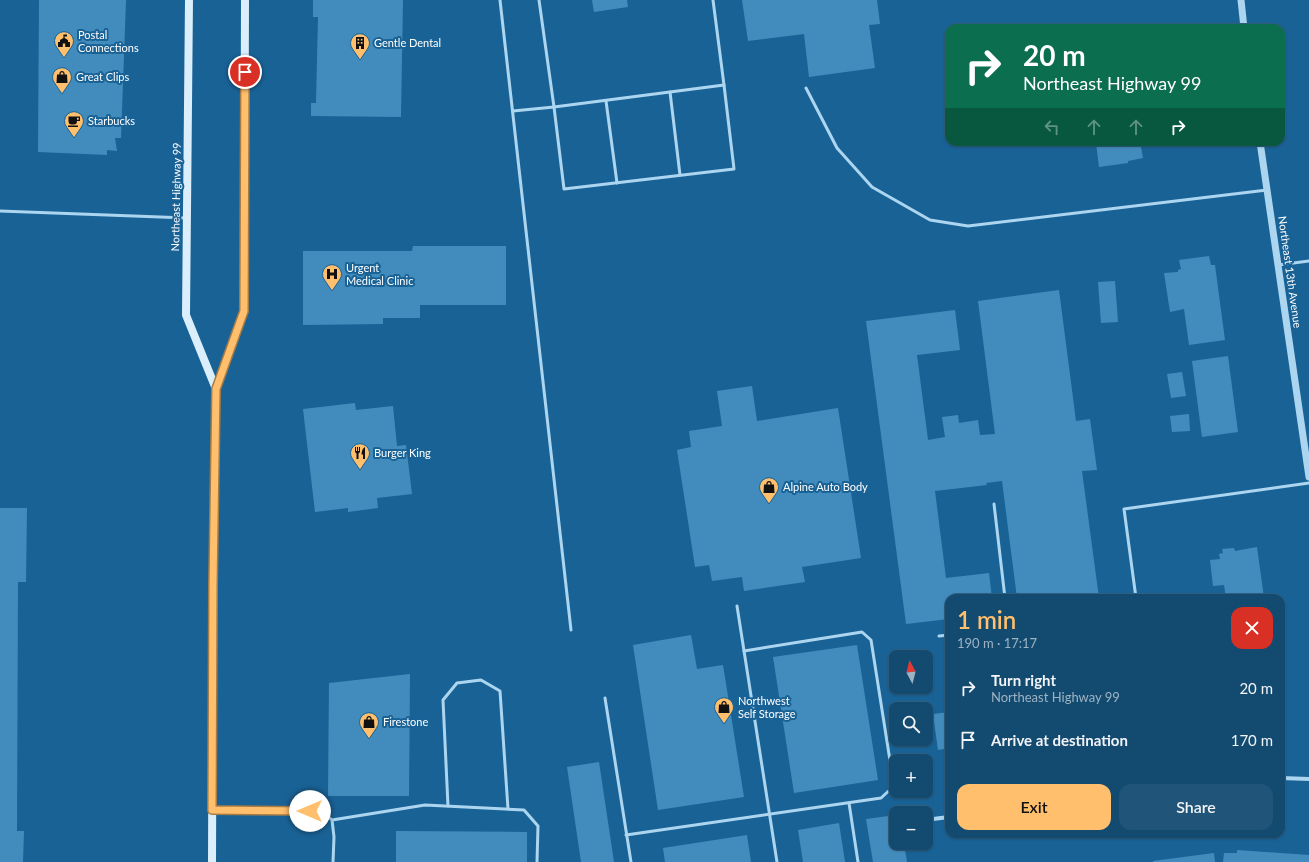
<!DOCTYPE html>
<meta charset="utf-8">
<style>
body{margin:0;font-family:Lato,sans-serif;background:#205478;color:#f1f3f6;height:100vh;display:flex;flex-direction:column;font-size:15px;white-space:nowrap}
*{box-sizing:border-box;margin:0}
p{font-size:13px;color:#9db3c3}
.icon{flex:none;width:22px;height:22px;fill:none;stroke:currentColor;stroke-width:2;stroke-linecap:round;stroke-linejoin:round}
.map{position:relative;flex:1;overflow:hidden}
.details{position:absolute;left:945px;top:594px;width:340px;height:244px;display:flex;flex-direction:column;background:#134a70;border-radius:12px;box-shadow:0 1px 3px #0004,0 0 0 1px #326283}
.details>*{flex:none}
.guide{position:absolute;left:945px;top:24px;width:340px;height:122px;border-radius:12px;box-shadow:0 1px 3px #0004,0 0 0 1px #326283;background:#0b6e4f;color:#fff;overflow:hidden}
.needle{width:26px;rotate:353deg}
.controls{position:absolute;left:889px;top:650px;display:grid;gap:8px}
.controls a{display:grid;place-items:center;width:44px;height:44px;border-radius:8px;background:#134a70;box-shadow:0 1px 3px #0004,0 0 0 1px #326283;font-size:20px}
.pin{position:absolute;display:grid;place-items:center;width:34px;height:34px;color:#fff;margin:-17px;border:2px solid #fff;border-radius:50%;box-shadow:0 1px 4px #0007}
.me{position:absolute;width:44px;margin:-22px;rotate:270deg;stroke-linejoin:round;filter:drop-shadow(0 0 3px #0008)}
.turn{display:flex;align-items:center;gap:14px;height:84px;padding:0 12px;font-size:18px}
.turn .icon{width:52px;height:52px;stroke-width:2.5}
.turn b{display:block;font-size:28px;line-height:34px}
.lanes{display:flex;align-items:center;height:38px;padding:0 12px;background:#0003;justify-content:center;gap:20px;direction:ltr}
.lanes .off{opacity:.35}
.round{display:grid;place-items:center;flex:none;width:42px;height:42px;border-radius:12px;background:#205478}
.headline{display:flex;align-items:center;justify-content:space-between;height:68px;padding:0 12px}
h1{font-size:24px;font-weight:600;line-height:30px;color:#ffbf6c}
.action{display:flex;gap:8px;margin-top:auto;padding:8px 12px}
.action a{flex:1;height:46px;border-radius:12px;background:#ffbf6c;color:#111;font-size:16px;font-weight:600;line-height:46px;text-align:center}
.action a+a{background:#205478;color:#f1f3f6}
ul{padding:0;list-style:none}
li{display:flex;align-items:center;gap:12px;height:52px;padding:0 12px}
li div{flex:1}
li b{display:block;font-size:15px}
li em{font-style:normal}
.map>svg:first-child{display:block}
.building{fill:#428cbd}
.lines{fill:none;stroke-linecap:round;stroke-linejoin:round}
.service{stroke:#acd5f0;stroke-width:3}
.minor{stroke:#acd5f0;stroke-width:4}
.tertiary{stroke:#acd5f0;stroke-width:7}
.secondary{stroke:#daeefb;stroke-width:8}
.route-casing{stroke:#a67c46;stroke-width:10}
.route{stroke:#ffbf6c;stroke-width:7}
.labels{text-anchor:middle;stroke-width:4;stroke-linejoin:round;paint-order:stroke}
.poi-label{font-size:11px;fill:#fff;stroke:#196296;text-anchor:start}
.street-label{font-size:11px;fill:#fff;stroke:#196296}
</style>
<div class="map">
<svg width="1309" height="862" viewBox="0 0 1309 862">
<rect width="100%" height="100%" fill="#196296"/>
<g class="building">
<path d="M 39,0 L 126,0 L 121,138 L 115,138 L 117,151 L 107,150 L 107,155 L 38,152 Z"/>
<path d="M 313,0 L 403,0 L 401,117 L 311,116 L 311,103 L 316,103 L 318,17 L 313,17 Z"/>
<path d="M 592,0 L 627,0 L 628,7 L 594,12 Z"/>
<path d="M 742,0 L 877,0 L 880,24 L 869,25 L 875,68 L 809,77 L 804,34 L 748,41 Z"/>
<path d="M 1101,142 L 1160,142 L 1161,144 L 1141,147 L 1143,158 L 1128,161 L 1128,163 L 1099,167 L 1096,143 Z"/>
<path d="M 413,246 L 506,246 L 506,305 L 420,305 L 420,318 L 383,318 L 383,324 L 303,325 L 303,251 L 412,251 Z"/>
<path d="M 1209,256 L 1211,265 L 1215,265 L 1225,340 L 1189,345 L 1184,309 L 1170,312 L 1164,273 L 1178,272 L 1178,270 L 1181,269 L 1179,260 Z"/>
<path d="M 1115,281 L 1118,322 L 1101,323 L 1098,282 Z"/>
<path d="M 1059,290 L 1076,421 L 1090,419 L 1097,470 L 1082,471 L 1099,598 L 1017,598 L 1002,481 L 986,483 L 987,485 L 935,491 L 946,578 L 989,573 L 992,598 L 949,598 L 949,619 L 906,624 L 866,321 L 955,310 L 960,350 L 917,355 L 928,440 L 945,437 L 942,417 L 958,415 L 959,423 L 978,420 L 980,435 L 995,434 L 978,301 Z"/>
<path d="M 1228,356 L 1238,432 L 1202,437 L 1192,361 Z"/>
<path d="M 1182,372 L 1186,396 L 1171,398 L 1167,374 Z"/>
<path d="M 752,386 L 757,421 L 838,408 L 861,558 L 802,567 L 805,582 L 744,591 L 742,577 L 712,581 L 709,565 L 695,567 L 677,450 L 691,447 L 689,431 L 722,426 L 717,391 Z"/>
<path d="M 355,403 L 356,410 L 393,406 L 397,446 L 406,445 L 412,494 L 377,498 L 378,508 L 348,512 L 348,508 L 315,512 L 303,409 Z"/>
<path d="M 1189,414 L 1190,431 L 1172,432 L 1170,416 Z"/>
<path d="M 0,508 L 27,508 L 26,582 L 18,582 L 17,831 L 24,831 L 23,862 L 0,862 Z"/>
<path d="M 1257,547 L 1264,598 L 1226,598 L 1224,585 L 1213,586 L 1210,560 L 1220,559 L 1219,554 L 1223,553 L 1222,549 L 1234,548 L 1235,551 Z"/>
<path d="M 691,635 L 697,669 L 723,665 L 744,797 L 658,810 L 633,645 Z"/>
<path d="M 857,645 L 878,780 L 794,793 L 773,657 Z"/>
<path d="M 410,674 L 409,796 L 328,796 L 329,683 Z"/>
<path d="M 949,712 L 949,748 L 938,750 L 933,714 Z"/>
<path d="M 599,762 L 614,862 L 581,862 L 567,767 Z"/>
<path d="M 896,815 L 896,843 L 904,843 L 907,862 L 873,862 L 866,819 Z"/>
<path d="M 839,823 L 845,862 L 803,862 L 798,830 Z"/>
<path d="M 396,831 L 527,832 L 527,862 L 396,862 Z"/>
<path d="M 747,835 L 751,862 L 665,862 L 663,848 Z"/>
<path d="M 1237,850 L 1309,855 L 1309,862 L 1223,862 L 1224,853 L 1237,853 Z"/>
<path d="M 1214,853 L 1215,862 L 1153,862 L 1153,861 Z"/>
</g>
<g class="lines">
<g class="service">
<path d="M 500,0 L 571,630"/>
<path d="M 539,0 L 554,107 L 724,85 L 713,0"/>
<path d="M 806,88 L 837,148 L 872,187 L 930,220 L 968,226 L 1267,190"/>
<path d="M 670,92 L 680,175"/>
<path d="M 606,101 L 617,183"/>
<path d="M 513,111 L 554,107 L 564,189 L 734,169 L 724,85"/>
<path d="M 0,211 L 187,218"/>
<path d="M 1278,265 L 1309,261"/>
<path d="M 994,504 L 1005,598"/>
<path d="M 1136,598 L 1124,509 L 1309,483"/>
<path d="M 737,606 L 777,862"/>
<path d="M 939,636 L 949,635"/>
<path d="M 605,698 L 631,862"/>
<path d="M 849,803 L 858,862"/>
<path d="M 448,806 L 443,700 L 457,683 L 481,680 L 500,691 L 508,809"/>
<path d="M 214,810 L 322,811 L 332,820 L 334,837 L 333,862"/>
<path d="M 332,820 L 425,805 L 524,810 L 538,826 L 537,862"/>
<path d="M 626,835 L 881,798 L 894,786 L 871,640 L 862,632 L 744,651"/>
</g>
<g class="minor">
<path d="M 1281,778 L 1309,779"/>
<path d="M 933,819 L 949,817"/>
</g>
<g class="tertiary">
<path d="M 1241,0 L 1244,28"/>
<path d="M 1260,142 L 1309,477"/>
</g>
<g class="secondary">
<path d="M 189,0 L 186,315 L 216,389"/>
<path d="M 212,862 L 213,584 L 216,389 L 244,311 L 245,0"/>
</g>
</g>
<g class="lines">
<g class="route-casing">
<path id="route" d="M 245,72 L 244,311 L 216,389 L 213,584 L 212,810 L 310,811"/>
</g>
<use href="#route" class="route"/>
</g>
<defs>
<g id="civic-pin" transform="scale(1)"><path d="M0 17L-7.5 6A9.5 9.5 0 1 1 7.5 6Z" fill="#ffbf6c" stroke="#196296"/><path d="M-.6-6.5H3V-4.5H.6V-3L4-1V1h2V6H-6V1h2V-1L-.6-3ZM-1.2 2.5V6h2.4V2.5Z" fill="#111"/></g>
<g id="building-pin" transform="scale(1)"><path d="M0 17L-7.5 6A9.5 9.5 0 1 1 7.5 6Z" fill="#ffbf6c" stroke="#196296"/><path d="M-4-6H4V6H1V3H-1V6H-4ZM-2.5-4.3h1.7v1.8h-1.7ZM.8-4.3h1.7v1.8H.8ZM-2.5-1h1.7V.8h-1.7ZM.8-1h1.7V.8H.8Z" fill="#111"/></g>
<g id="shop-pin" transform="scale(1)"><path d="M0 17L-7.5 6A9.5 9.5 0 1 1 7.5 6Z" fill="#ffbf6c" stroke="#196296"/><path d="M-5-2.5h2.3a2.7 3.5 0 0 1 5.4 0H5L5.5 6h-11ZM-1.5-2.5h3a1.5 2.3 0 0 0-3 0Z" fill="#111"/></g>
<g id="cafe-pin" transform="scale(1)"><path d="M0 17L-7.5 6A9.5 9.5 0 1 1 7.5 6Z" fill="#ffbf6c" stroke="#196296"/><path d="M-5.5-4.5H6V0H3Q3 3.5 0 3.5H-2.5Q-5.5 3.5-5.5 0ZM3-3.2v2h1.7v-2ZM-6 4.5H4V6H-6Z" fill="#111"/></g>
<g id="hospital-pin" transform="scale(1)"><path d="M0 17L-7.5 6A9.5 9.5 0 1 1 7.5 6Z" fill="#ffbf6c" stroke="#196296"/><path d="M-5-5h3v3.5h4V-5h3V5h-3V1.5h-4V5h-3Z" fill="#111"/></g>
<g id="restaurant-pin" transform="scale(1)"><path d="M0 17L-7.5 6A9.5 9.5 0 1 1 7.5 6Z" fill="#ffbf6c" stroke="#196296"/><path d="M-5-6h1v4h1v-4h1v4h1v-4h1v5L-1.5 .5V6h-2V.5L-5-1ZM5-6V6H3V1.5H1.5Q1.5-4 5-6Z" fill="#111"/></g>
</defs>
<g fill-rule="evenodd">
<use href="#civic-pin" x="64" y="41"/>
<use href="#building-pin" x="360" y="43"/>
<use href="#shop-pin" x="62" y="77"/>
<use href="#cafe-pin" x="74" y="121"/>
<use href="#hospital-pin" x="332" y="274"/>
<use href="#restaurant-pin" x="360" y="453"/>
<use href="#shop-pin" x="769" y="487"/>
<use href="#shop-pin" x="724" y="707"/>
<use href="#shop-pin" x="369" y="722"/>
</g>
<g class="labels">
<g class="poi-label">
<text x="78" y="39">Postal<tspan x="78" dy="13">Connections</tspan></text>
<text x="374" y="47">Gentle Dental</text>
<text x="76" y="81">Great Clips</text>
<text x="88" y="125">Starbucks</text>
<text x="346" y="272">Urgent<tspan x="346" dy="13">Medical Clinic</tspan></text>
<text x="374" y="457">Burger King</text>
<text x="783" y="491">Alpine Auto Body</text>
<text x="738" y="705">Northwest<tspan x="738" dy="13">Self Storage</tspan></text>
<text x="383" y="726">Firestone</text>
</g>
<g class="street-label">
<text transform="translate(176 197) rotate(-89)" y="4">Northeast Highway 99</text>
<text transform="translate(1290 272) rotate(82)" y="4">Northeast 13th Avenue</text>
</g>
</g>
</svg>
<div class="controls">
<a><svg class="needle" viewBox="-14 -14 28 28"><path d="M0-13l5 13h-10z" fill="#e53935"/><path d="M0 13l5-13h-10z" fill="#9db3c3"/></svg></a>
<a><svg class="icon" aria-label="search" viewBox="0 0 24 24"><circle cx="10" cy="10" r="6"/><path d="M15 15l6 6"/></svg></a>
<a>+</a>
<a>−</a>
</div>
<div class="pin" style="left:245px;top:72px;background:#d93025"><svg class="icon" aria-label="arrive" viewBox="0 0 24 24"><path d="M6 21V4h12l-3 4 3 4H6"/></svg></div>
<svg class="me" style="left:310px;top:811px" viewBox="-20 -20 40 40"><circle r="19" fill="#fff"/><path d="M0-13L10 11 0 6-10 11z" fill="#ffbf6c"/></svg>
<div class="guide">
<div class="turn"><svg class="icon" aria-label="right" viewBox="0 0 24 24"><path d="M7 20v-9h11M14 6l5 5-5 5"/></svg><div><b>20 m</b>Northeast Highway 99</div></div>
<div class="lanes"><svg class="icon off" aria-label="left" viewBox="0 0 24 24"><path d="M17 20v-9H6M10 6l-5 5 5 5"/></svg><svg class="icon off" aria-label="ahead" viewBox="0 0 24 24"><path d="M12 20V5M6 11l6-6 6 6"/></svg><svg class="icon off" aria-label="ahead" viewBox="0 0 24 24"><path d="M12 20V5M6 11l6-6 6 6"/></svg><svg class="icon" aria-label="right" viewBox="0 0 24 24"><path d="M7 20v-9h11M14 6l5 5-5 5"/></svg></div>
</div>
<section class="details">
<div class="headline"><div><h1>1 min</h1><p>190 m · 17:17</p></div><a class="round" style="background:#d93025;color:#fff"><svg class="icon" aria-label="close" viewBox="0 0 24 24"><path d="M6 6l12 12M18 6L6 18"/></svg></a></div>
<ul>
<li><svg class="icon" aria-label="right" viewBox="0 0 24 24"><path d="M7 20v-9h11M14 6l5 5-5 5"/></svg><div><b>Turn right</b><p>Northeast Highway 99</p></div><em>20 m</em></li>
<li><svg class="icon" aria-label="arrive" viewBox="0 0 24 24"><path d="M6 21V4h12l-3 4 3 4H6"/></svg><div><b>Arrive at destination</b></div><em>170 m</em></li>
</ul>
<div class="action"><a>Exit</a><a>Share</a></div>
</section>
</div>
